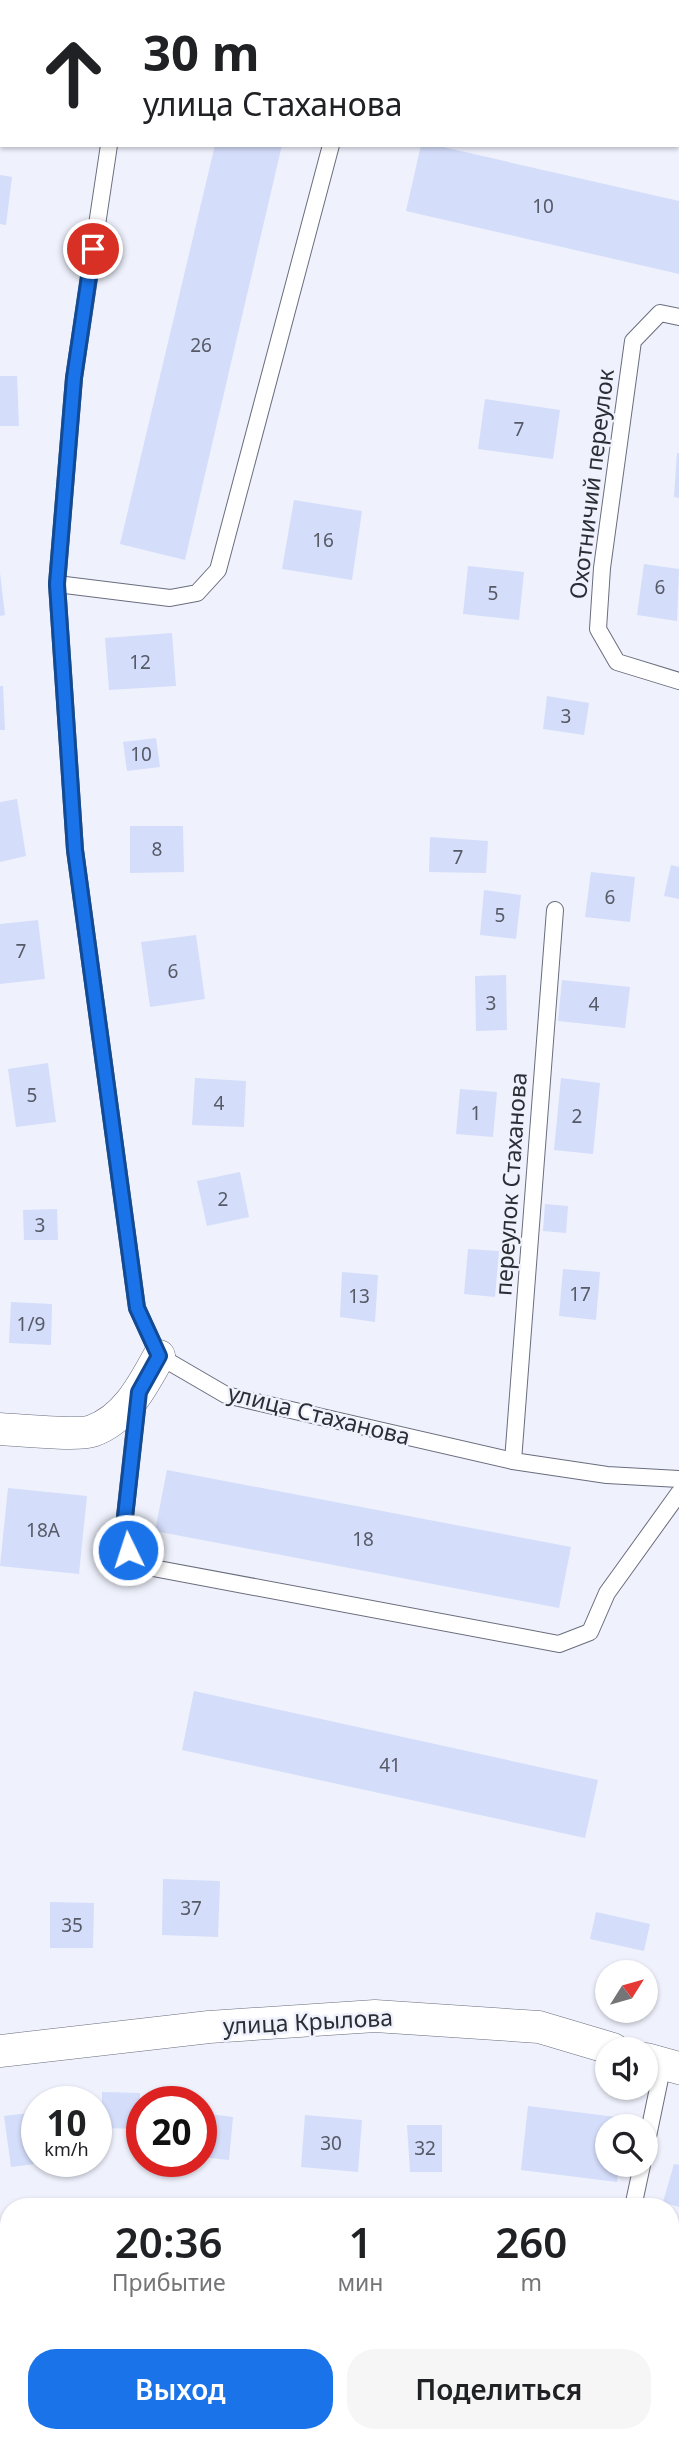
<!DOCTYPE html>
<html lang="ru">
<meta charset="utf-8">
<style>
body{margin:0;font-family:"Noto Sans",sans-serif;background:#f6f6f6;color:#202124;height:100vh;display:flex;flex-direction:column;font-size:26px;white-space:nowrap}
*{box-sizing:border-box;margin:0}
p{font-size:23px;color:#757577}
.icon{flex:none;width:38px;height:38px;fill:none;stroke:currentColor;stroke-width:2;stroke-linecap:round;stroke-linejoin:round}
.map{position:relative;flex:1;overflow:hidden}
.details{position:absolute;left:0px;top:2198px;width:679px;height:245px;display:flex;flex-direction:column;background:#fff;border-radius:28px 28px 0 0;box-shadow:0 2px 5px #0004}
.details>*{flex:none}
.top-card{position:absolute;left:0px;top:0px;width:679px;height:147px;box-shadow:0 2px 5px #0004;background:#fff;color:#202124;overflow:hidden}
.needle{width:46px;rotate:53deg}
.tools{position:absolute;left:595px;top:1960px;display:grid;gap:14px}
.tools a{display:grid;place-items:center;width:63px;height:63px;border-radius:50%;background:#fff;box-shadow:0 2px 5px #0004;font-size:35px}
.speed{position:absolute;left:21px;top:2086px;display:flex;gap:14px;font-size:35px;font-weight:700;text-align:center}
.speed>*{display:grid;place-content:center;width:91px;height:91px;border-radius:50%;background:#fff;box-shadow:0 2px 5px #0004;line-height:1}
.speed small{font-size:18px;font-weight:400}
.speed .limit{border:10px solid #d22;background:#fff;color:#111}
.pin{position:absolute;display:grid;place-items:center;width:60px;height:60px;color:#fff;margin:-30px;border:4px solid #fff;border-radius:50%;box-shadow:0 2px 7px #0007}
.me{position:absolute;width:77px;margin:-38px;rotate:356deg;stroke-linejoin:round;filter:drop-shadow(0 0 5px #0008)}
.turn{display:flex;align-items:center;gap:24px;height:147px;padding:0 28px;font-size:32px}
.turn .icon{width:91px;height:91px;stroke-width:2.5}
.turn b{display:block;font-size:49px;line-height:60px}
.eta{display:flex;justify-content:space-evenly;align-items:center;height:119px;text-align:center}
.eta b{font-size:42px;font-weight:600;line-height:49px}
.primary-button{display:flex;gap:14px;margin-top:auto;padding:14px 28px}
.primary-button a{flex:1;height:80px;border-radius:28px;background:#1a73e8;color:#fff;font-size:28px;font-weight:600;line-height:80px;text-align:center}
.primary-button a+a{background:#f6f6f6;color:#202124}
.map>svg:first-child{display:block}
.building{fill:#d4ddfa}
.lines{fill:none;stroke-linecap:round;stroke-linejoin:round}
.service-casing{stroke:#696d7d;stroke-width:18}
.minor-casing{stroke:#696d7d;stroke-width:33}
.service{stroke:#fff;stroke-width:16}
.minor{stroke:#fff;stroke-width:32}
.route-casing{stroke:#114b97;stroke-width:18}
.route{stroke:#1a73e8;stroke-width:12}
.labels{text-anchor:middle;stroke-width:5;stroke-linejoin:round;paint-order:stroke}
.number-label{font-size:19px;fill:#565a66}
.street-label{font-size:23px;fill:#2c2e35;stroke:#eff2fd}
</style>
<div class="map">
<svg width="679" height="2443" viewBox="0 0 679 2443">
<rect width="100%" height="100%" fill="#eff2fd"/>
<g class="building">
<path d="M 215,145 L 282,145 L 185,560 L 120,544 Z"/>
<path d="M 421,145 L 434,145 L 679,201 L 679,274 L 406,211 Z"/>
<path d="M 0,175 L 12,177 L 6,225 L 0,224 Z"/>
<path d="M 0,376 L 17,376 L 19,426 L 0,426 Z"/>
<path d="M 485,399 L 560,410 L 553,459 L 478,449 Z"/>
<path d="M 677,453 L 679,453 L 679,498 L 674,497 Z"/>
<path d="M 294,500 L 362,511 L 352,580 L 282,569 Z"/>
<path d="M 644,564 L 679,569 L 677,621 L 637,615 Z"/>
<path d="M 468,566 L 524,572 L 519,620 L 463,614 Z"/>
<path d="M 0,573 L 5,615 L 0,616 Z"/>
<path d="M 172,633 L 176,686 L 109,690 L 105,638 Z"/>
<path d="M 0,686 L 3,686 L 5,730 L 0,730 Z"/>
<path d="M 547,696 L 589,703 L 584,735 L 543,729 Z"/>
<path d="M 156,738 L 160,767 L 127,771 L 123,742 Z"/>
<path d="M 17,799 L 26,856 L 0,862 L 0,802 Z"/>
<path d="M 130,826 L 183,826 L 184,872 L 130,873 Z"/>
<path d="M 430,837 L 488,841 L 486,873 L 429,872 Z"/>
<path d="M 671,865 L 679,867 L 679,899 L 664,896 Z"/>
<path d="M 591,872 L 635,877 L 630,922 L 585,917 Z"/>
<path d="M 484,890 L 521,895 L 516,939 L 480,935 Z"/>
<path d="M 38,920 L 45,979 L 0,984 L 0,924 Z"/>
<path d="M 196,935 L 205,999 L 150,1007 L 141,942 Z"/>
<path d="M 506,975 L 507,1030 L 476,1031 L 475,976 Z"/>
<path d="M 562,980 L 630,987 L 625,1028 L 558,1021 Z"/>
<path d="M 48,1063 L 56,1122 L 16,1127 L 8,1069 Z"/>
<path d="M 195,1078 L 246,1081 L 244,1127 L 192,1125 Z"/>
<path d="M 561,1078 L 600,1083 L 593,1154 L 554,1150 Z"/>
<path d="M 460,1089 L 497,1092 L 493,1137 L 456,1134 Z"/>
<path d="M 240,1172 L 249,1217 L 207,1226 L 197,1181 Z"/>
<path d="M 545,1204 L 568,1206 L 566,1233 L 543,1231 Z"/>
<path d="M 57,1209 L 58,1240 L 24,1240 L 23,1210 Z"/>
<path d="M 468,1249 L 499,1251 L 495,1297 L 464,1294 Z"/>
<path d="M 563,1269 L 600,1272 L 596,1320 L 559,1316 Z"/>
<path d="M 342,1272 L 378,1275 L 375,1322 L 340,1317 Z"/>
<path d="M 11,1302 L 52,1304 L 51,1345 L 9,1343 Z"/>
<path d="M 167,1470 L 571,1547 L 559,1608 L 155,1531 Z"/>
<path d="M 8,1488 L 87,1496 L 79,1574 L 0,1566 Z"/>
<path d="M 194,1691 L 598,1780 L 585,1838 L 182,1750 Z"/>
<path d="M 163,1879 L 220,1881 L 218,1937 L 162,1935 Z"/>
<path d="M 50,1902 L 94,1903 L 93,1948 L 50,1948 Z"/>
<path d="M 596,1912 L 650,1924 L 644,1951 L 590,1939 Z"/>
<path d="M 102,2092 L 140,2093 L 139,2129 L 102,2128 Z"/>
<path d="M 528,2106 L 624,2118 L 623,2126 L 607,2126 L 607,2165 L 619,2165 L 617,2182 L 521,2170 Z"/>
<path d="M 37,2112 L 37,2161 L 43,2163 L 11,2167 L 4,2116 Z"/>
<path d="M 201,2113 L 233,2117 L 229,2160 L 201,2157 Z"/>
<path d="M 305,2115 L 362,2120 L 358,2172 L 301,2167 Z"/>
<path d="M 407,2125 L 442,2125 L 442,2172 L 410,2172 Z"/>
<path d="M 674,2164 L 679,2165 L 679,2207 L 663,2202 Z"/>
<path d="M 670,2257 L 679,2259 L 679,2413 L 673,2443 L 603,2443 L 604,2434 L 670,2434 Z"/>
<path d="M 0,2344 L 9,2345 L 9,2376 L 0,2376 Z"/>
<rect x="18" y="2434" width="56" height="9"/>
</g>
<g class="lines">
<g class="service-casing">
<g id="service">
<path d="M 217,0 L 227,2"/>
<path d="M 130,2 L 131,0"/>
<path d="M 501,2 L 502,0"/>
<path d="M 629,2 L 629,0"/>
<path d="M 677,83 L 679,83"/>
<path d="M 109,145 L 74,378 L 57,584 L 75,850 L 137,1308 L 159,1356 L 226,1395 L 513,1461 L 607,1475 L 679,1479"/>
<path d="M 679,317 L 660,313 L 633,341 L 602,568 L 598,629 L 617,662 L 679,681"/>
<path d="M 57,584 L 170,598 L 197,593 L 218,570 L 331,145"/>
<path d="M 138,1398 L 123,1535 C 129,1553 137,1560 153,1568 L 559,1644 L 590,1632 L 607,1593 L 679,1493"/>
<path d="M 513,1461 L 555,910"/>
<path d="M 646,2146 L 663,2064"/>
<path d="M 633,2207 L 642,2165"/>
<path d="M 210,2443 L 210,2441"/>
<path d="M 582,2443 L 584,2434"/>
</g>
</g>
<g class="minor-casing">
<g id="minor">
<path d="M 0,1429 C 18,1430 78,1436 92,1431 C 126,1419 143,1385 159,1356"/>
<path d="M 0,2051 L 209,2027 L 375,2016 L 539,2027 L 613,2049"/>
<path d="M 646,2059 L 679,2068"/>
</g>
</g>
<use href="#service" class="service"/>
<use href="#minor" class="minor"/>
</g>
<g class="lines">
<g class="route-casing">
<path id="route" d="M 93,249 L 74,378 L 57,584 L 75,850 L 137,1308 L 159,1356 L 139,1392 L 123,1535 L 128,1550"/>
</g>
<use href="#route" class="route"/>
</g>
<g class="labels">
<g class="number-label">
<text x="543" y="213">10</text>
<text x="201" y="352">26</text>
<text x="519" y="436">7</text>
<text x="323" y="547">16</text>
<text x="660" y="594">6</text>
<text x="493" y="600">5</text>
<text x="140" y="669">12</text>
<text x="566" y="723">3</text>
<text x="141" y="761">10</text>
<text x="157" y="856">8</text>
<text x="458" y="864">7</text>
<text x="610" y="904">6</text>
<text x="500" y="922">5</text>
<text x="21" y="958">7</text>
<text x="173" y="978">6</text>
<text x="491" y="1010">3</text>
<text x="594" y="1011">4</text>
<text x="32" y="1102">5</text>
<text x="219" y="1110">4</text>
<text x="476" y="1120">1</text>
<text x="577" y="1123">2</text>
<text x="223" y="1206">2</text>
<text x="40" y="1232">3</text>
<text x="580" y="1301">17</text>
<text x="359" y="1303">13</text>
<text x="31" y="1331">1/9</text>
<text x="43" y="1537">18А</text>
<text x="363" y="1546">18</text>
<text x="390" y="1772">41</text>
<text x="191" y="1915">37</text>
<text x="72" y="1932">35</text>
<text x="331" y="2150">30</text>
<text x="425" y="2155">32</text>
</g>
<g class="street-label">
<text transform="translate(592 484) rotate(-83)" y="8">Охотничий переулок</text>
<text transform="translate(511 1184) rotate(-86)" y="8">переулок Стаханова</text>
<text transform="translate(319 1415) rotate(14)" y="8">улица Стаханова</text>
<text transform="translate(308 2022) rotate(-3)" y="8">улица Крылова</text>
</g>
</g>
</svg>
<div class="tools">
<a><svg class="needle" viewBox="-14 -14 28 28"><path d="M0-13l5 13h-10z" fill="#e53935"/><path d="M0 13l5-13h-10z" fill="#757577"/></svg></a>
<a><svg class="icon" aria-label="sound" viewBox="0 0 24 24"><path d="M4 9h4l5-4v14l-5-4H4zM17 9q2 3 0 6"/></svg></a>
<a><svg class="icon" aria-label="search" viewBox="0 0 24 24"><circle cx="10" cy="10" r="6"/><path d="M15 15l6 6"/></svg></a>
</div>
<div class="speed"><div>10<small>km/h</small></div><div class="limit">20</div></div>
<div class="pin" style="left:93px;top:249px;background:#d93025"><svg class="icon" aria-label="arrive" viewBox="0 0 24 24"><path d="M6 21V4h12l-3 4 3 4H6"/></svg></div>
<svg class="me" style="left:128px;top:1550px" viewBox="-20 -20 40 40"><circle r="17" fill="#1a73e8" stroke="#fff" stroke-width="3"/><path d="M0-11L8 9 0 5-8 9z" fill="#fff"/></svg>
<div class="top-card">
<div class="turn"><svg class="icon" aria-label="ahead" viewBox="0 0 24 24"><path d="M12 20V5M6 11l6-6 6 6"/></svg><div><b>30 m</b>улица Стаханова</div></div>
</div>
<section class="details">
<div class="eta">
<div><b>20:36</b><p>Прибытие</p></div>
<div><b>1</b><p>мин</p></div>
<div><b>260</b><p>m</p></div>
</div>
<div class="primary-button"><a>Выход</a><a>Поделиться</a></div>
</section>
</div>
